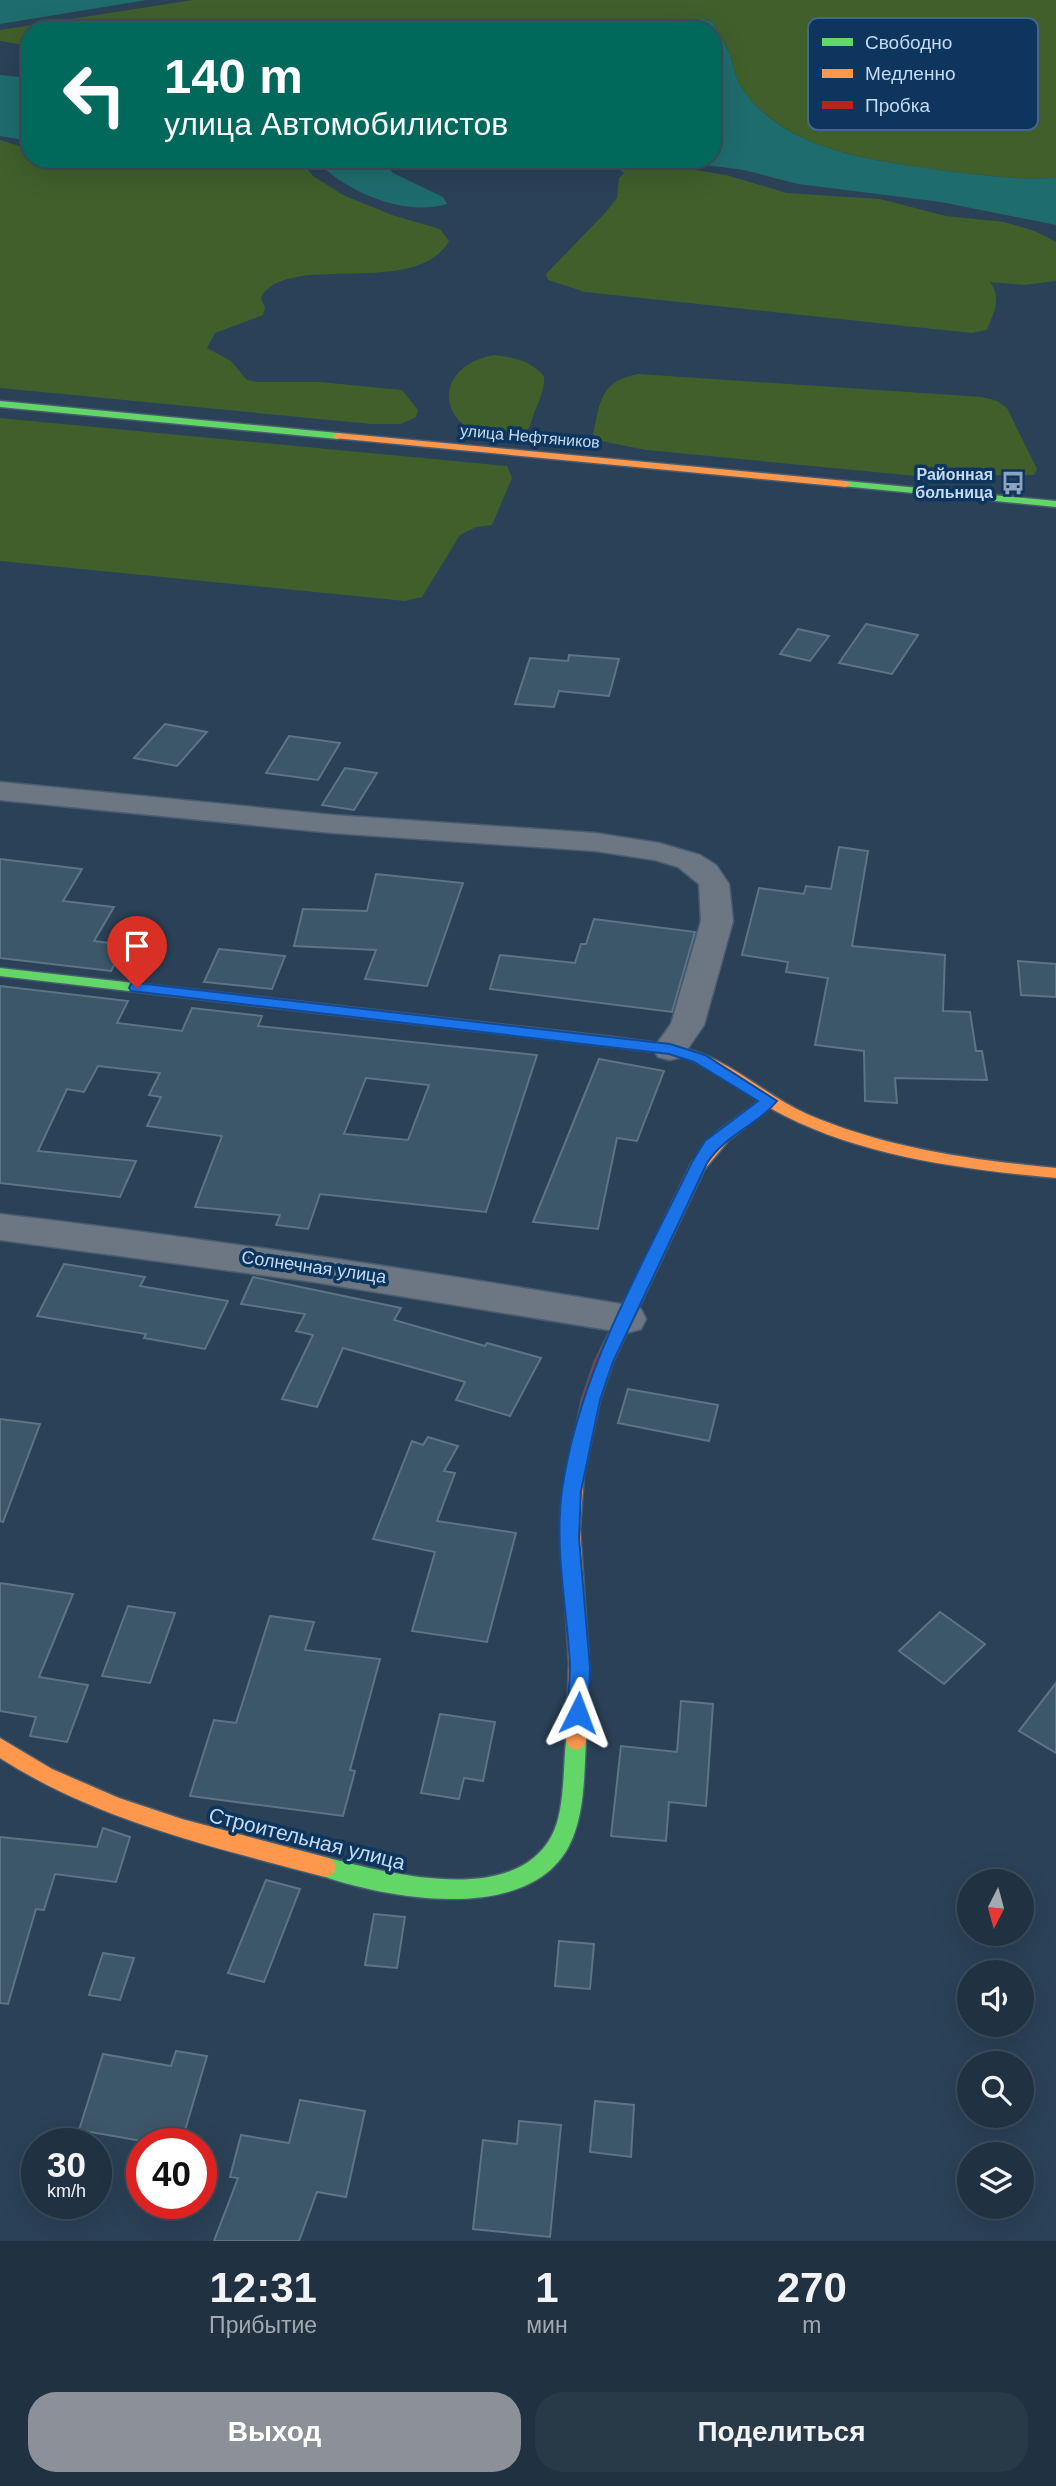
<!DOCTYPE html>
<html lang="ru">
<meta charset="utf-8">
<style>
body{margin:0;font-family:Arial,sans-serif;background:#283948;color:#f1f3f6;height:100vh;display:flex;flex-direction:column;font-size:26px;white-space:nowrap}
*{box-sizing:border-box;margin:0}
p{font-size:23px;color:#a2a9b1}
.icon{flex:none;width:38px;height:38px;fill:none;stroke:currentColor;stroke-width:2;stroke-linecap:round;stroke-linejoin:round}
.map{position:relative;height:2241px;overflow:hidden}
.drawer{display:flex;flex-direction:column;background:#203141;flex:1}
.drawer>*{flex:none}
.guide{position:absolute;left:21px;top:21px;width:700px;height:147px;border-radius:28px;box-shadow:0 7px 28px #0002,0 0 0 2px #3d4c5a;background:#00695c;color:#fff;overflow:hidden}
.needle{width:46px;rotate:186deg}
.tools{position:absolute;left:957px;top:1869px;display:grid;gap:14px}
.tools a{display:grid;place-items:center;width:77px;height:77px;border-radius:50%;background:#203141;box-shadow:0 7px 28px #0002,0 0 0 2px #3d4c5a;font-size:35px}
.speed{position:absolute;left:21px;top:2128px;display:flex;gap:14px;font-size:35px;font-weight:700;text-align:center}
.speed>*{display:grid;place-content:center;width:91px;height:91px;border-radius:50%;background:#203141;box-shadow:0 7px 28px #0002,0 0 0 2px #3d4c5a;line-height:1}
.speed small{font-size:18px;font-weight:400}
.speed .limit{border:10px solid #d22;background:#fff;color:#111}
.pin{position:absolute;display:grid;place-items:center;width:60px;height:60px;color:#fff;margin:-72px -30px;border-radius:50% 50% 50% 0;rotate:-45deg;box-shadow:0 0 7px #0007}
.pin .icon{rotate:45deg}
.me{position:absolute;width:77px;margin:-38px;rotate:3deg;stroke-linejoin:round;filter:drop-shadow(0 0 5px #0008)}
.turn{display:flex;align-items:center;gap:24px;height:147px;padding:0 28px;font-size:32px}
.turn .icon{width:91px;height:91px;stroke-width:2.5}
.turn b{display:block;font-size:49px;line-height:60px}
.eta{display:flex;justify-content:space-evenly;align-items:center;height:119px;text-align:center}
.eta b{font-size:42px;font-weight:700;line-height:49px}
.primary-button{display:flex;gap:14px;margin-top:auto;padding:14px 28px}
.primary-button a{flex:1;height:80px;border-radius:28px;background:#8c9099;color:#fff;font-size:28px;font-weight:700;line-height:80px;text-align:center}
.primary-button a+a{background:#283948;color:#f1f3f6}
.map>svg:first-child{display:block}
.green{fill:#405f2b}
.water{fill:#1f6c6c}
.building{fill:#3c5769;stroke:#5d7484;stroke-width:2;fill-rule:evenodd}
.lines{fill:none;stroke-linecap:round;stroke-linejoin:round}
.street-casing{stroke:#4a5d70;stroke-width:3}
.fast-casing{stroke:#4a5d70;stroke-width:3}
.slow-casing{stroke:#4a5d70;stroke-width:3}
.jam-casing{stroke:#4a5d70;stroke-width:3}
.street{fill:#6c7783;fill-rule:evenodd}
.fast{fill:#63d668;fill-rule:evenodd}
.slow{fill:#ff974d;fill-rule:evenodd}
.jam{fill:#b3261e;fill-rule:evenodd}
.route{fill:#1a73e8;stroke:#114b97;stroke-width:2}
.labels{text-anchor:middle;stroke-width:7;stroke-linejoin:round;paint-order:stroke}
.far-street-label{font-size:16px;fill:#c4daf3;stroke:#0d355d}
.far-poi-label{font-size:16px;font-weight:bold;fill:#c4daf3;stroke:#0d355d;text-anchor:end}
.street-label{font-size:18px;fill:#c4daf3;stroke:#0d355d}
.near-street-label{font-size:21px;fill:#c4daf3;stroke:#0d355d}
.key{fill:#0d355d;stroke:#44678a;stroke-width:2}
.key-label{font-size:19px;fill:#c4daf3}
</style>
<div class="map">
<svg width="1056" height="2241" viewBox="0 0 1056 2241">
<rect width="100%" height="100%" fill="#2b4157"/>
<g class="green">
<path d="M 193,0 L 1056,0 L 1056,178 C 1016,180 979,175 939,170 C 870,160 788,151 743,90 C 734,77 734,64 728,50 C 724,41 718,32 713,22 C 697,17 683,20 670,30 L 30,30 L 30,46 L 0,41 L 0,30 Z"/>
<path d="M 0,140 L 26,148 L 24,156 L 30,159 L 299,159 L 313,176 L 343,195 L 392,215 L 440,229 L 449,241 C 416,300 285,250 261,298 L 265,307 L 263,315 L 215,333 L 207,348 L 231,361 L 247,380 L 258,382 L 320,382 L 402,390 L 418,410 L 416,417 L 401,424 L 371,424 L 0,388 Z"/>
<path d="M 533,159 L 627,159 L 726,175 L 787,193 L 880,199 L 946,216 L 1004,222 L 1035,231 L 1056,242 L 1056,281 L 1024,285 L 990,282 C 1002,299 994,312 987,330 L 971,333 L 585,292 L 548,280 L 546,274 L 606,212 L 617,198 L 619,178 L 624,173 L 617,168 L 589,169 Z"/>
<path d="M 495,355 C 516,358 530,361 544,376 C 545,389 539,401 534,413 C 532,419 530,428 526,433 C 521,439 512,438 505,438 C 438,438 427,366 495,355 Z"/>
<path d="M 638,374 L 982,397 L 997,401 L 1007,408 L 1037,469 L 1034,475 L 916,476 L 646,450 L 601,441 L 593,435 C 600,402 600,381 638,374 Z"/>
<path d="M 0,418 L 507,466 L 512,478 L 492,525 L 476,527 L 460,535 L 422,597 L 405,601 L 0,561 Z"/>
</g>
<g class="water">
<path d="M 0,0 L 147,0 L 0,24 Z"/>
<path d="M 702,19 L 713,22 C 718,33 726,44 730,55 C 734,68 735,78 743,90 C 787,151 870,160 939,170 C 979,175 1016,180 1056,178 L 1056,225 L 941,202 L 798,184 L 744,170 L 659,159 L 712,159 L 712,30 L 670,30 L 688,20 Z"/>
<path d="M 0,75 L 30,78 L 30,141 L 0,136 Z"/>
<path d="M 315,159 L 381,159 L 393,173 L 443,197 L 447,204 C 404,217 343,191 315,159 Z"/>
</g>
<g class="building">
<path d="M 866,624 L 918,635 L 892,674 L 839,663 Z"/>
<path d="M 798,629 L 829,636 L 810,661 L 780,654 Z"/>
<path d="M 569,655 L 619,659 L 609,696 L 559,691 L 554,707 L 515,704 L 530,658 L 568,661 Z"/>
<path d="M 165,724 L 207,732 L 177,766 L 134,758 Z"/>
<path d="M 289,736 L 340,743 L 318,780 L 266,773 Z"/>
<path d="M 345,768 L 377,773 L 354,810 L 322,805 Z"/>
<path d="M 839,847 L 868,851 L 852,946 L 945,955 L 943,1011 L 970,1012 L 976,1051 L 982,1051 L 987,1080 L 895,1078 L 897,1103 L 865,1101 L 864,1051 L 815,1045 L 828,978 L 786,972 L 788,962 L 742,955 L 759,888 L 804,894 L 806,886 L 831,889 Z"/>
<path d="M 0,859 L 82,869 L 63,901 L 114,907 L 94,941 L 125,945 L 111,971 L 0,958 Z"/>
<path d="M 376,874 L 463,883 L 427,986 L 365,979 L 376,950 L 294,946 L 303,909 L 367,911 Z"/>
<path d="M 594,919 L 695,932 L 672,1012 L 490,989 L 500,955 L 575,963 L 581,944 L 586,944 Z"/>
<path d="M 219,949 L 285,956 L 272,989 L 204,982 Z"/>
<path d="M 1018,961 L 1056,964 L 1056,997 L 1021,995 Z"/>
<path d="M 0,986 L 128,1001 L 117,1023 L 182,1031 L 192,1008 L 262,1016 L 258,1026 L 537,1055 L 486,1212 L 320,1194 L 308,1229 L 276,1225 L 280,1215 L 195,1207 L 222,1136 L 147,1126 L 161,1097 L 149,1095 L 160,1073 L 98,1066 L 84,1092 L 67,1089 L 38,1151 L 136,1161 L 120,1197 L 0,1183 ZM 366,1078 L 429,1085 L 408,1140 L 344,1134 Z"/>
<path d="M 599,1059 L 664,1071 L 637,1141 L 617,1138 L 598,1229 L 533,1222 Z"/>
<path d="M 64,1264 L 145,1277 L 140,1286 L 228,1301 L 205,1349 L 144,1338 L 146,1334 L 37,1316 Z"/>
<path d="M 253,1277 L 401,1308 L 394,1320 L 485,1346 L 487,1343 L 541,1358 L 510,1416 L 456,1400 L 465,1382 L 343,1348 L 317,1407 L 282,1399 L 313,1335 L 296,1331 L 305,1314 L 241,1304 Z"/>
<path d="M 628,1389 L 718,1405 L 709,1441 L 618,1423 Z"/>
<path d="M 0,1419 L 40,1424 L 3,1522 L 0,1521 Z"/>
<path d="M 428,1437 L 458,1446 L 444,1471 L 455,1473 L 437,1521 L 516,1533 L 487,1642 L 412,1631 L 435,1552 L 373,1539 L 412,1441 L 423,1445 Z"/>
<path d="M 0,1583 L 73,1594 L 39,1677 L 88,1685 L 67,1742 L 30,1736 L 36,1717 L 0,1711 Z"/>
<path d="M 128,1606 L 175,1613 L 150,1683 L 102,1676 Z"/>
<path d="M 940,1612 L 985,1644 L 944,1684 L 899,1651 Z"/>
<path d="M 270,1616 L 314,1622 L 305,1650 L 380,1659 L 350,1770 L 355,1771 L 343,1816 L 190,1796 L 214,1720 L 236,1723 Z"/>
<path d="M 1056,1683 L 1056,1753 L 1019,1731 Z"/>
<path d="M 681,1701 L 713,1704 L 706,1806 L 669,1802 L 666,1841 L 611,1836 L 621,1746 L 677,1752 Z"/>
<path d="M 440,1714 L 495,1722 L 483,1781 L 464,1778 L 459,1799 L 421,1793 Z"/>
<path d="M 103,1828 L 130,1837 L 116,1882 L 55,1874 L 44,1910 L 36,1909 L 8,2004 L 0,2003 L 0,1837 L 97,1847 Z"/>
<path d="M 266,1880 L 300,1889 L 264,1982 L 228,1973 Z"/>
<path d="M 374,1914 L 405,1917 L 397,1968 L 365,1965 Z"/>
<path d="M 559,1941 L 594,1944 L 590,1989 L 555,1986 Z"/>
<path d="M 103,1953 L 134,1958 L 120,2000 L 89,1995 Z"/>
<path d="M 176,2051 L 207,2056 L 181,2144 L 159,2144 L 79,2130 L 103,2054 L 171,2066 Z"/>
<path d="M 300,2100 L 365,2111 L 346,2197 L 317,2192 L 299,2241 L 214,2241 L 238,2178 L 230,2177 L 241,2135 L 289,2143 Z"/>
<path d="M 595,2101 L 634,2105 L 631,2157 L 590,2152 Z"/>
<path d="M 519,2121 L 561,2125 L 550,2237 L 473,2229 L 483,2140 L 517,2144 Z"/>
</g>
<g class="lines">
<g class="street-casing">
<g id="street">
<path d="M 0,782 L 333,815 L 595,833 L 659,843 L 700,855 L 716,865 L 729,884 L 733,921 L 704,1025 L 682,1057 L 670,1060 L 658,1057 L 653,1049 L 671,1024 L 701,921 L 699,884 L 678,867 L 655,860 L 595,851 L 333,833 L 0,800 Z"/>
<path d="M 0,1214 C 210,1239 419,1270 627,1305 L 641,1309 L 646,1319 L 641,1329 L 627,1333 L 314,1282 L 0,1240 Z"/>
</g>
</g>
<g class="fast-casing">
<g id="fast">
<path d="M 0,401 L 338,433 L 343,436 L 338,439 L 0,407 Z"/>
<path d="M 846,481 L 1056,501 L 1056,507 L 842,486 L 841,484 Z"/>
<path d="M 0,968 L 613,1037 L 621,1042 L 613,1047 L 0,976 Z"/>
<path d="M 576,1732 L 583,1735 L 586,1741 C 584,1775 585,1815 569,1846 C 528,1925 385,1899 317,1874 L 314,1867 L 317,1860 L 325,1857 C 387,1873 512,1907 551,1837 C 565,1813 563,1768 566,1741 L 569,1735 Z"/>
</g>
</g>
<g class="slow-casing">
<g id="slow">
<path d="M 338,433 L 846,481 L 851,484 L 846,487 L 334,438 L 333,436 Z"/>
<path d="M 613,1037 C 648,1042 684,1044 716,1060 C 748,1076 775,1100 807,1114 C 886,1148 972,1160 1056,1168 L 1056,1178 C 960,1169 855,1156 770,1108 L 729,1140 L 704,1170 L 692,1170 L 690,1166 L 692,1162 L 717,1132 L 759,1101 C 733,1084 708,1064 678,1056 C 655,1050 631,1051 608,1045 L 605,1042 L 608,1039 Z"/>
<path d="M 575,1467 L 582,1469 L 584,1474 L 580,1529 L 589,1664 L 586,1741 L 583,1747 L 576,1750 L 569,1747 L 566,1741 L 569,1664 L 561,1529 L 566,1474 L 568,1469 Z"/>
<path d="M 0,1738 L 52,1769 L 119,1798 L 182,1819 L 325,1857 L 333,1860 L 336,1867 L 333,1874 L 325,1877 C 213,1847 98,1821 0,1758 Z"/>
</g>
</g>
<g class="jam-casing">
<path id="jam" d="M 698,1161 L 706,1166 L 613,1362 L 600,1400 L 584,1474 L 582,1479 L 575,1481 L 568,1479 L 566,1474 L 582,1400 L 595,1362 L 690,1166 Z"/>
</g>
<use href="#street" class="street"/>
<use href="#fast" class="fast"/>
<use href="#slow" class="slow"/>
<use href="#jam" class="jam"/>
</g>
<path class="route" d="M 137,983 L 670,1044 L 705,1055 L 777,1101 C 758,1125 726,1134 707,1163 L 613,1362 L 600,1400 L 581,1491 L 579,1537 L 590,1668 L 588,1713 L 585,1719 L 578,1721 L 570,1719 L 567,1713 C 568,1697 570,1681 570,1665 C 567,1608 554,1548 562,1490 C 579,1372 641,1268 692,1162 L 705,1141 L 758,1101 L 694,1062 L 669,1054 L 131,991 L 129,988 L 131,984 Z"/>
<defs>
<g id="bus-bare" transform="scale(1.89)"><path d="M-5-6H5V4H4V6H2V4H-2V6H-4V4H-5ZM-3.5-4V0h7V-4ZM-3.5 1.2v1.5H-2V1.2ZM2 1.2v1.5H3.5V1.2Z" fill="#8ea4bc" stroke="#0d355d" stroke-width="2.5" paint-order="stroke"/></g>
</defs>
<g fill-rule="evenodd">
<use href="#bus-bare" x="1013" y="483"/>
</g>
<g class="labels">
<g class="far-street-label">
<text transform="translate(530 436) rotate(5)" y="6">улица Нефтяников</text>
</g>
<g class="far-poi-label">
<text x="993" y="480">Районная<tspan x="993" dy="18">больница</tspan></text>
</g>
<g class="street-label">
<text transform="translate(314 1267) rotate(8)" y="6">Солнечная улица</text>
</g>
<g class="near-street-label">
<text transform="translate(307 1839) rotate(14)" y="7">Строительная улица</text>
</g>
</g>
<rect x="808" y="18" width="230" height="112" rx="10" class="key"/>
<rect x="822" y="38" width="31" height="8" fill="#63d668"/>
<rect x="822" y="69" width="31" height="9" fill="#ff974d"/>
<rect x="822" y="101" width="31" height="8" fill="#b3261e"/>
<g class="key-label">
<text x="865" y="49">Свободно</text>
<text x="865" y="80">Медленно</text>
<text x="865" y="112">Пробка</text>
</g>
</svg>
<div class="tools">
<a><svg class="needle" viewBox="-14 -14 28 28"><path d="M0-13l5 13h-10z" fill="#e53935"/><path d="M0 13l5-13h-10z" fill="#a2a9b1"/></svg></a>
<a><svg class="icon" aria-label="sound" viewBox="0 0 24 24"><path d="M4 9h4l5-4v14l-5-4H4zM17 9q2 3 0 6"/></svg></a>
<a><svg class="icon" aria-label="search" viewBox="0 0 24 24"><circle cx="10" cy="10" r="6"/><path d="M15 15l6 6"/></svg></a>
<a><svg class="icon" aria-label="layers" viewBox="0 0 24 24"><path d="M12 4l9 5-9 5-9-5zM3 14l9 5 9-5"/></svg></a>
</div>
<div class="speed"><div>30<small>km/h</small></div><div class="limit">40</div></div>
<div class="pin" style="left:137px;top:988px;background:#d93025"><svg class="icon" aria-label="arrive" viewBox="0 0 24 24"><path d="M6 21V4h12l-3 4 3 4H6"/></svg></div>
<svg class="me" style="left:578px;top:1713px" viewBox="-20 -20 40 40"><path d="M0-17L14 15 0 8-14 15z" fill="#1a73e8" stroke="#fff" stroke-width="4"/></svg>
<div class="guide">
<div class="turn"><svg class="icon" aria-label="left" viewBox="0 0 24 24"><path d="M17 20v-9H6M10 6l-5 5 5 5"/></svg><div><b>140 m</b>улица Автомобилистов</div></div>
</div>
</div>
<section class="drawer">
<div class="eta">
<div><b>12:31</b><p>Прибытие</p></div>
<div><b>1</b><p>мин</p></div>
<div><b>270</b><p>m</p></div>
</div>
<div class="primary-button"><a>Выход</a><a>Поделиться</a></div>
</section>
